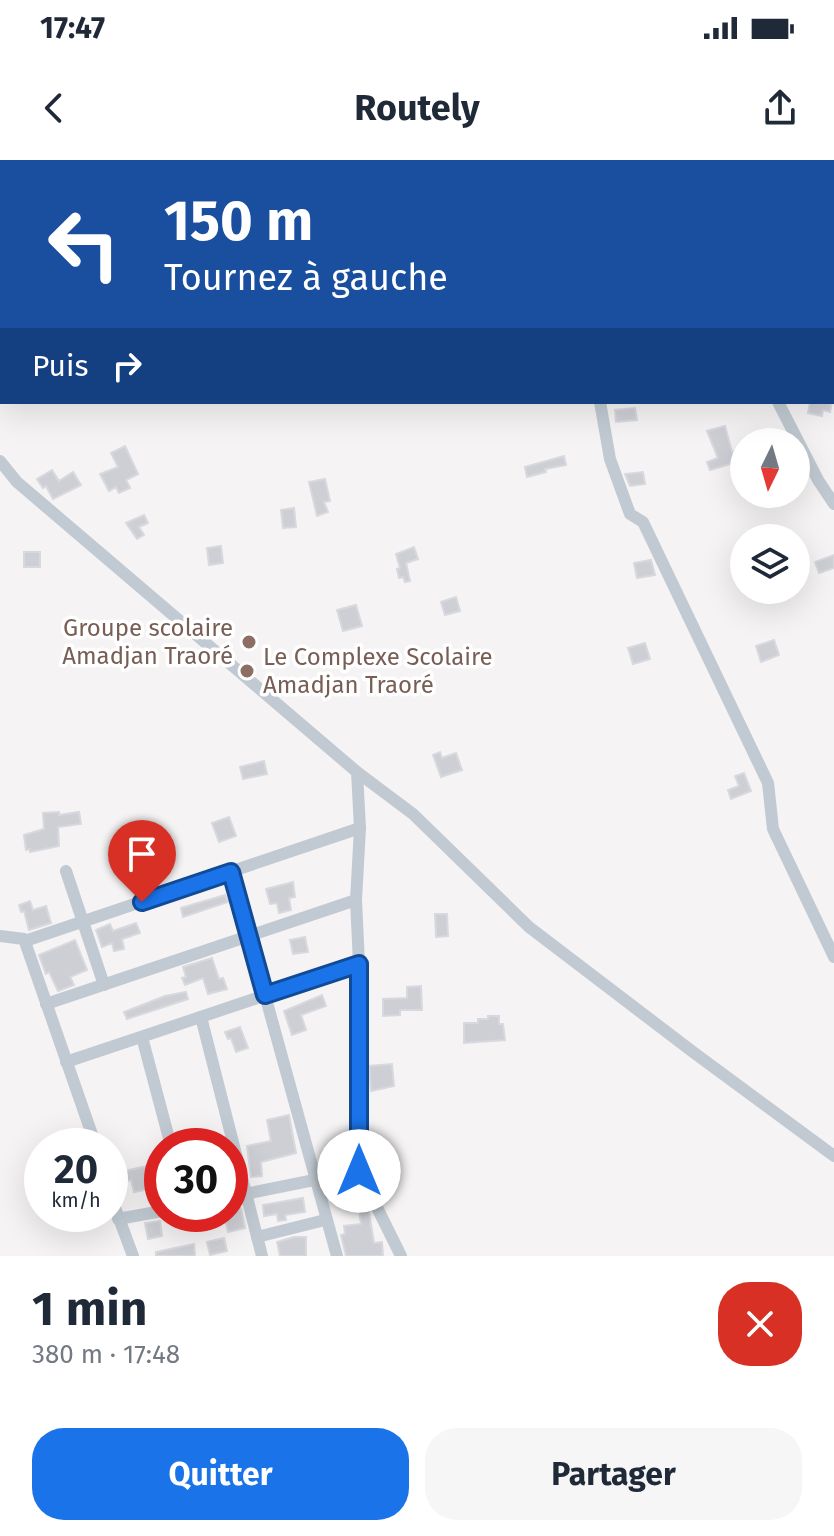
<!DOCTYPE html>
<html lang="fr">
<meta charset="utf-8">
<style>
body{margin:0;font-family:"Fira Sans",sans-serif;background:#f6f6f7;color:#1f2937;height:100vh;display:flex;flex-direction:column;font-size:30px;white-space:nowrap}
*{box-sizing:border-box;margin:0}
p{font-size:26px;color:#747a83}
.icon{flex:none;width:44px;height:44px;fill:none;stroke:currentColor;stroke-width:2;stroke-linecap:round;stroke-linejoin:round}
.map{position:relative;height:1096px;overflow:hidden}
.panel{display:flex;flex-direction:column;background:#fff;flex:1}
.panel>*{flex:none}
.hud{position:absolute;left:0px;top:0px;width:834px;height:244px;box-shadow:0 8px 32px #0002;background:#1a4fa0;color:#fff;overflow:hidden}
.needle{width:52px;rotate:185deg}
.controls{position:absolute;left:730px;top:268px;display:grid;gap:16px}
.controls a{display:grid;place-items:center;width:80px;height:80px;border-radius:50%;background:#fff;box-shadow:0 8px 32px #0002;font-size:40px}
.speed{position:absolute;left:24px;top:968px;display:flex;gap:16px;font-size:40px;font-weight:700;text-align:center}
.speed>*{display:grid;place-content:center;width:104px;height:104px;border-radius:50%;background:#fff;box-shadow:0 8px 32px #0002;line-height:1}
.speed small{font-size:20px;font-weight:400}
.speed .limit{border:12px solid #d22;background:#fff;color:#111}
.pin{position:absolute;display:grid;place-items:center;width:68px;height:68px;color:#fff;margin:-82px -34px;border-radius:50% 50% 50% 0;rotate:-45deg;box-shadow:0 0 8px #0007}
.pin .icon{rotate:45deg}
.me{position:absolute;width:88px;margin:-44px;rotate:0deg;stroke-linejoin:round;filter:drop-shadow(0 0 6px #0008)}
.turn{display:flex;align-items:center;gap:28px;height:168px;padding:0 32px;font-size:36px}
.turn .icon{width:104px;height:104px;stroke-width:2.5}
.turn b{display:block;font-size:56px;line-height:68px}
.then{display:flex;align-items:center;height:76px;padding:0 32px;background:#0003;gap:16px;font-size:30px}
.round{display:grid;place-items:center;flex:none;width:84px;height:84px;border-radius:32px;background:#f6f6f7}
.headline{display:flex;align-items:center;justify-content:space-between;height:136px;padding:0 32px}
h1{font-size:48px;font-weight:700;line-height:60px}
.primary-button{display:flex;gap:16px;margin-top:auto;padding:16px 32px}
.primary-button a{flex:1;height:92px;border-radius:32px;background:#1a73e8;color:#fff;font-size:32px;font-weight:700;line-height:92px;text-align:center}
.primary-button a+a{background:#f6f6f7;color:#1f2937}
.status{display:flex;justify-content:space-between;align-items:center;height:56px;padding:0 40px;background:#fff;direction:ltr}
.status svg{height:22px;fill:currentColor}
header{display:flex;justify-content:space-between;align-items:center;height:104px;padding:0 32px;background:#fff;font-size:36px;font-weight:700}
.map>svg:first-child{display:block}
.building{fill:#cdcfd5;stroke:#d7d9de;stroke-width:2}
.lines{fill:none;stroke-linecap:round;stroke-linejoin:round}
.minor{stroke:#c1cad2;stroke-width:12}
.route-casing{stroke:#114b97;stroke-width:20}
.route{stroke:#1a73e8;stroke-width:14}
.education-dot{fill:#8d6e63;stroke:#fff;stroke-width:3}
.labels{text-anchor:middle;stroke-width:7;stroke-linejoin:round;paint-order:stroke}
.education-label{font-size:24px;fill:#785e54;stroke:#fff;text-anchor:end}
</style>
<div class="status"><b>17:47</b><svg viewBox="0 0 49 12"><path d="M0 12V9h3v3zM5 12V6h3v6zM10 12V3h3v9zM15 12V0h3v12zM26 1h20v11H26zM47 4h2v5h-2z"/></svg></div>
<header><svg class="icon" aria-label="back" viewBox="0 0 24 24"><path d="M15 5l-7 7 7 7"/></svg>Routely<svg class="icon" aria-label="share" viewBox="0 0 24 24"><path d="M12 15V3M7 8l5-5 5 5M5 13v7h14v-7"/></svg></header>
<div class="map">
<svg width="834" height="1096" viewBox="0 0 834 1096">
<rect width="100%" height="100%" fill="#f5f3f3"/>
<g class="building">
<path d="M 810,242 L 832,242 L 830,252 L 823,250 L 822,256 L 808,253 Z"/>
<path d="M 635,248 L 637,260 L 616,262 L 615,250 Z"/>
<path d="M 725,266 L 732,292 L 742,289 L 744,300 L 710,310 L 707,302 L 718,298 L 707,271 Z"/>
<path d="M 125,286 L 138,314 L 126,320 L 130,328 L 119,333 L 116,327 L 109,331 L 100,314 L 118,307 L 111,293 Z"/>
<path d="M 564,296 L 566,305 L 545,309 L 546,312 L 527,317 L 525,307 Z"/>
<path d="M 52,310 L 59,321 L 73,312 L 81,325 L 53,339 L 46,326 L 43,328 L 37,319 Z"/>
<path d="M 643,312 L 645,324 L 630,326 L 625,314 Z"/>
<path d="M 325,319 L 330,341 L 324,342 L 328,352 L 317,356 L 309,322 Z"/>
<path d="M 294,348 L 296,367 L 283,368 L 281,350 Z"/>
<path d="M 144,355 L 148,363 L 139,367 L 144,375 L 137,379 L 126,363 Z"/>
<path d="M 221,386 L 223,403 L 209,405 L 207,388 Z"/>
<path d="M 414,387 L 418,399 L 406,403 L 410,421 L 405,422 L 403,417 L 399,418 L 397,409 L 400,408 L 396,394 Z"/>
<rect x="24" y="392" width="16" height="15"/>
<path d="M 834,395 L 834,408 L 819,413 L 815,402 Z"/>
<path d="M 651,400 L 655,415 L 637,418 L 634,403 Z"/>
<path d="M 456,437 L 460,451 L 445,455 L 441,442 Z"/>
<path d="M 356,445 L 362,466 L 343,471 L 337,450 Z"/>
<path d="M 774,480 L 779,495 L 761,502 L 756,486 Z"/>
<path d="M 645,483 L 650,499 L 633,504 L 628,488 Z"/>
<path d="M 440,592 L 442,598 L 456,593 L 462,610 L 441,617 L 433,595 Z"/>
<path d="M 264,601 L 267,614 L 243,619 L 240,607 Z"/>
<path d="M 744,613 L 751,631 L 731,639 L 728,630 L 739,626 L 735,616 Z"/>
<path d="M 59,652 L 59,655 L 79,652 L 81,664 L 58,667 L 59,686 L 30,692 L 30,689 L 26,690 L 24,675 L 44,669 L 43,653 Z"/>
<path d="M 229,657 L 236,676 L 219,682 L 212,663 Z"/>
<path d="M 293,722 L 295,737 L 289,738 L 291,750 L 279,753 L 277,743 L 270,744 L 266,729 Z"/>
<path d="M 225,735 L 228,742 L 183,757 L 181,748 Z"/>
<path d="M 30,741 L 33,750 L 46,746 L 51,763 L 29,770 L 24,751 L 21,752 L 19,745 Z"/>
<path d="M 435,754 L 447,754 L 448,776 L 436,777 Z"/>
<path d="M 136,763 L 140,773 L 122,779 L 124,789 L 114,791 L 112,783 L 102,787 L 96,770 L 110,764 L 113,771 Z"/>
<path d="M 305,777 L 308,792 L 293,794 L 290,780 Z"/>
<path d="M 75,780 L 87,810 L 70,817 L 74,825 L 58,831 L 49,812 L 46,814 L 39,795 Z"/>
<path d="M 212,798 L 219,819 L 223,818 L 227,829 L 208,834 L 203,818 L 185,825 L 182,818 L 186,817 L 183,807 Z"/>
<path d="M 421,826 L 422,850 L 400,850 L 400,855 L 383,856 L 383,839 L 407,838 L 407,827 Z"/>
<path d="M 186,832 L 188,839 L 127,859 L 124,852 L 165,836 Z"/>
<path d="M 322,835 L 326,846 L 301,855 L 306,870 L 292,875 L 284,851 Z"/>
<path d="M 488,856 L 499,856 L 499,864 L 503,864 L 505,880 L 464,883 L 464,863 L 478,863 L 478,859 L 488,859 Z"/>
<path d="M 240,867 L 248,888 L 236,892 L 231,878 L 228,879 L 225,872 Z"/>
<path d="M 392,904 L 394,926 L 371,931 L 369,906 Z"/>
<path d="M 289,955 L 296,993 L 261,1002 L 262,1016 L 251,1017 L 247,986 L 271,981 L 267,960 Z"/>
<path d="M 122,1001 L 125,1011 L 147,1006 L 150,1017 L 162,1015 L 162,1042 L 157,1043 L 154,1028 L 134,1032 L 131,1020 L 118,1023 L 113,1004 Z"/>
<path d="M 303,1038 L 305,1052 L 285,1055 L 286,1060 L 278,1061 L 277,1054 L 264,1056 L 263,1045 Z"/>
<path d="M 364,1042 L 369,1052 L 374,1083 L 382,1082 L 383,1096 L 346,1096 L 341,1075 L 345,1074 L 344,1066 L 361,1064 L 358,1043 Z"/>
<path d="M 241,1048 L 245,1068 L 228,1072 L 224,1054 Z"/>
<path d="M 160,1061 L 162,1076 L 148,1079 L 145,1063 Z"/>
<path d="M 294,1077 L 306,1077 L 306,1096 L 280,1096 L 277,1082 Z"/>
<path d="M 224,1078 L 227,1091 L 210,1095 L 207,1082 Z"/>
<path d="M 194,1084 L 195,1096 L 156,1096 L 156,1092 Z"/>
</g>
<g class="lines">
<g class="minor">
<path d="M 0,94 L 2,100"/>
<path d="M 832,179 L 834,179"/>
<path d="M 0,191 L 2,186"/>
<path d="M 600,242 L 610,299 L 630,354 L 643,362 L 768,623 L 773,669 L 834,797"/>
<path d="M 778,242 L 818,320 L 834,344"/>
<path d="M 0,301 L 17,322 L 357,612 L 413,654 L 529,767 L 693,892 L 834,996"/>
<path d="M 357,612 L 360,668 L 356,740 L 359,804 L 359,1011 L 401,1096"/>
<path d="M 66,711 L 104,825"/>
<path d="M 231,712 L 337,1096"/>
<path d="M 0,776 L 24,779 L 96,986"/>
<path d="M 25,781 L 360,668"/>
<path d="M 46,844 L 356,740"/>
<path d="M 201,857 L 262,1096"/>
<path d="M 142,877 L 171,986"/>
<path d="M 66,902 L 359,804"/>
<path d="M 110,1034 L 133,1096"/>
<path d="M 230,1037 L 359,1011"/>
<path d="M 118,1059 L 162,1051"/>
<path d="M 257,1077 L 325,1060"/>
</g>
</g>
<g class="lines">
<g class="route-casing">
<path id="route" d="M 142,742 L 231,712 L 265,835 L 359,804 L 359,1011"/>
</g>
<use href="#route" class="route"/>
</g>
<g class="education-dot">
<circle cx="249" cy="482" r="8"/>
<circle cx="247" cy="511" r="8"/>
</g>
<g class="labels">
<g class="education-label">
<text x="233" y="476">Groupe scolaire<tspan x="233" dy="28">Amadjan Traoré</tspan></text>
<text x="263" y="505" text-anchor="start">Le Complexe Scolaire<tspan x="263" dy="28">Amadjan Traoré</tspan></text>
</g>
</g>
</svg>
<div class="controls">
<a><svg class="needle" viewBox="-14 -14 28 28"><path d="M0-13l5 13h-10z" fill="#e53935"/><path d="M0 13l5-13h-10z" fill="#747a83"/></svg></a>
<a><svg class="icon" aria-label="layers" viewBox="0 0 24 24"><path d="M12 4l9 5-9 5-9-5zM3 14l9 5 9-5"/></svg></a>
</div>
<div class="speed"><div>20<small>km/h</small></div><div class="limit">30</div></div>
<div class="pin" style="left:142px;top:742px;background:#d93025"><svg class="icon" aria-label="arrive" viewBox="0 0 24 24"><path d="M6 21V4h12l-3 4 3 4H6"/></svg></div>
<svg class="me" style="left:359px;top:1011px" viewBox="-20 -20 40 40"><circle r="19" fill="#fff"/><path d="M0-13L10 11 0 6-10 11z" fill="#1a73e8"/></svg>
<div class="hud">
<div class="turn"><svg class="icon" aria-label="left" viewBox="0 0 24 24"><path d="M17 20v-9H6M10 6l-5 5 5 5"/></svg><div><b>150 m</b>Tournez à gauche</div></div>
<div class="then">Puis<svg class="icon" aria-label="right" viewBox="0 0 24 24"><path d="M7 20v-9h11M14 6l5 5-5 5"/></svg></div>
</div>
</div>
<section class="panel">
<div class="headline"><div><h1>1 min</h1><p>380 m · 17:48</p></div><a class="round" style="background:#d93025;color:#fff"><svg class="icon" aria-label="close" viewBox="0 0 24 24"><path d="M6 6l12 12M18 6L6 18"/></svg></a></div>
<div class="primary-button"><a>Quitter</a><a>Partager</a></div>
</section>
